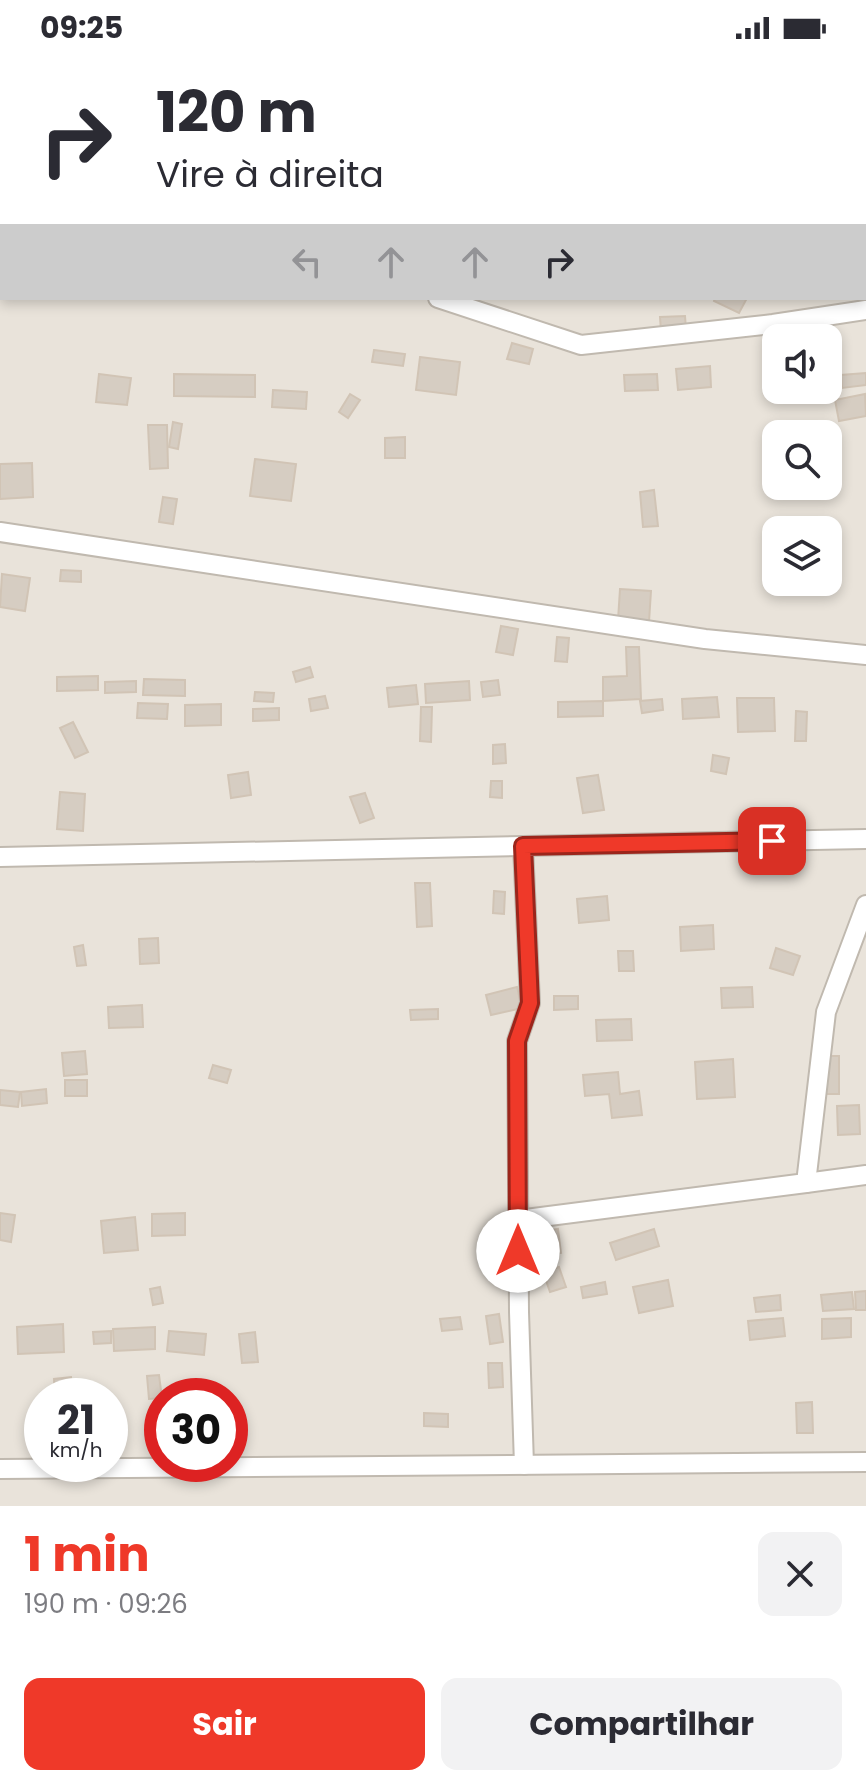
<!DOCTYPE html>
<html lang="pt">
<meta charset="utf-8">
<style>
body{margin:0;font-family:Poppins,sans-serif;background:#f2f2f3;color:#2b2b33;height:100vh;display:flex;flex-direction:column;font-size:30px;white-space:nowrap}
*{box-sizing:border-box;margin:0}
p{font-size:26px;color:#7c7c81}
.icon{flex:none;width:44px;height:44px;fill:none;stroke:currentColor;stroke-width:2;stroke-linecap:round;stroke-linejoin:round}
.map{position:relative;height:1450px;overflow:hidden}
.panel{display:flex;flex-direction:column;background:#fff;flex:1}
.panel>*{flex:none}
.banner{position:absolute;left:0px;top:0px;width:866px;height:244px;box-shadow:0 4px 12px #0003;background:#fff;color:#2b2b33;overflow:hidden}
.fabs{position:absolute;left:762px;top:268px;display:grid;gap:16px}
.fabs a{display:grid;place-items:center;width:80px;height:80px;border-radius:16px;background:#fff;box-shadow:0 4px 12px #0003;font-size:40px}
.speed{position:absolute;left:24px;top:1322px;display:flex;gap:16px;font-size:40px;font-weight:700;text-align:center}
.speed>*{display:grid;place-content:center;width:104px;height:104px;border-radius:50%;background:#fff;box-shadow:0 4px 12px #0003;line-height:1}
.speed small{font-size:20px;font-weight:400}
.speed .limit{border:12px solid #d22;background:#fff;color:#111}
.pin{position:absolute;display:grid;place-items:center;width:68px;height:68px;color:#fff;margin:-34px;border-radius:16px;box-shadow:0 4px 12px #0006}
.me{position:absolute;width:88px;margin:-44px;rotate:0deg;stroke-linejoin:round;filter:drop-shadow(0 0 6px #0008)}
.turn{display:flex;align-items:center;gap:28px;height:168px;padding:0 24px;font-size:36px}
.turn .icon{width:104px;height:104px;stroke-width:2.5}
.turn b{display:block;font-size:56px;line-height:68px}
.lanes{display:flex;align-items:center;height:76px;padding:0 24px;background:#0003;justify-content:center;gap:40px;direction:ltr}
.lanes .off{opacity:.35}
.round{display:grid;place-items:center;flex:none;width:84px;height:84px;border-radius:16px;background:#f2f2f3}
.head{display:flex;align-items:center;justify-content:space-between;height:136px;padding:0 24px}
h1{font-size:48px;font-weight:700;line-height:60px;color:#ef3929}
.primary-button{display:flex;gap:16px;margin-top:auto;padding:16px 24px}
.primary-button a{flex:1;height:92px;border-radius:16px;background:#ef3929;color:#fff;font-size:32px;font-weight:700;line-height:92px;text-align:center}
.primary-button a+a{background:#f2f2f3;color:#2b2b33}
.status{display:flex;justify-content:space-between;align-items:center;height:56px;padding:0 40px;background:#fff;direction:ltr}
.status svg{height:22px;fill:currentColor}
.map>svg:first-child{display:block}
.residential{fill:#e9e3da;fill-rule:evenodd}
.building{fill:#d6cdc2;stroke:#d1c4b5;stroke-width:2}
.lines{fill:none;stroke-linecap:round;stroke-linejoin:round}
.street-casing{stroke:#c0b9af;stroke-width:22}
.street{stroke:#fff;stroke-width:18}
.route-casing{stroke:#9b251b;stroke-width:20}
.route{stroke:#ef3929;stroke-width:14}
</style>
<div class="status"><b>09:25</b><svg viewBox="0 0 49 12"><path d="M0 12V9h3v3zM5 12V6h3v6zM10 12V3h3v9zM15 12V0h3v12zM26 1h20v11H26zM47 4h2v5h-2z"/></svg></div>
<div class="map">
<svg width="866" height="1450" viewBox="0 0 866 1450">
<rect width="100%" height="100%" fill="#f5f2ec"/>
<path class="residential" d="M 0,0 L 866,0 L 866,1450 L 0,1450 ZM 2,2 L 864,2 L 864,242 L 2,242 ZM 776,282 L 828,282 L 828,334 L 776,334 ZM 776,378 L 828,378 L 828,430 L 776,430 ZM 776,474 L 828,474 L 828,526 L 776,526 ZM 42,1340 L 110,1340 L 110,1408 L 42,1408 ZM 162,1340 L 230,1340 L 230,1408 L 162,1408 Z"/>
<g class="building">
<path d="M 715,242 L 747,242 L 739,257 L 714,245 Z"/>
<path d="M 685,260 L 686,273 L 661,275 L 660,261 Z"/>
<path d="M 512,287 L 533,293 L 529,308 L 507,303 Z"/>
<path d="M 374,294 L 405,298 L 403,310 L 372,306 Z"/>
<path d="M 420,301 L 460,306 L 456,339 L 416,334 Z"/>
<path d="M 710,310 L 711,331 L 678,334 L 676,313 Z"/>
<path d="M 866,317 L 866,329 L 842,332 L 841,319 Z"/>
<path d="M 99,318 L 131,322 L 127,349 L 96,346 Z"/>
<path d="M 174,318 L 255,319 L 255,341 L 174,340 Z"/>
<path d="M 657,318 L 658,334 L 625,335 L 624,319 Z"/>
<path d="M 273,334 L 307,336 L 306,353 L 272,351 Z"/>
<path d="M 350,338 L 360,344 L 348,362 L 339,356 Z"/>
<path d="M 865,338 L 866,360 L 839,365 L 835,344 Z"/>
<path d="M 173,366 L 182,368 L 178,393 L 169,391 Z"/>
<path d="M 148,369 L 167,369 L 168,412 L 150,413 Z"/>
<path d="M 405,381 L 405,402 L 385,402 L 385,382 Z"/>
<path d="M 255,403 L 296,408 L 291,445 L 250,440 Z"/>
<path d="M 32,407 L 33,441 L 0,443 L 0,408 Z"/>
<path d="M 654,434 L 658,470 L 643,471 L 640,436 Z"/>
<path d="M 163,441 L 177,443 L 173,468 L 159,466 Z"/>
<path d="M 61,514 L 81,515 L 81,526 L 60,525 Z"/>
<path d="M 2,518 L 30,522 L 25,555 L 0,551 Z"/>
<path d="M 620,533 L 651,535 L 649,566 L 618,564 Z"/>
<path d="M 501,570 L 518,573 L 513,599 L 496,596 Z"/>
<path d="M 557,581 L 569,582 L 567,606 L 555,605 Z"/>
<path d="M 626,591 L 639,591 L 641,643 L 603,645 L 603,621 L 627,620 Z"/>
<path d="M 310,611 L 313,621 L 296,626 L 293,616 Z"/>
<path d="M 98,620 L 98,634 L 57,635 L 57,621 Z"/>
<path d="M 144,623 L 185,624 L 185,640 L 143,639 Z"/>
<path d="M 498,624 L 500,639 L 483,641 L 481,626 Z"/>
<path d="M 136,625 L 136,636 L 105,637 L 105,626 Z"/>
<path d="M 469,625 L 470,644 L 426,647 L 425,628 Z"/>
<path d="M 416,629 L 418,648 L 389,651 L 387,632 Z"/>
<path d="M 255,636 L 274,637 L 273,646 L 254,645 Z"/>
<path d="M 325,640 L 328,652 L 311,655 L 309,643 Z"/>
<path d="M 717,641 L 719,661 L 683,663 L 682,643 Z"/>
<path d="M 737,642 L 774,642 L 775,675 L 738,676 Z"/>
<path d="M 662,643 L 663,654 L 642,657 L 640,645 Z"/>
<path d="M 603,645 L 603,660 L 558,661 L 558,646 Z"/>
<path d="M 138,647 L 168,648 L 167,663 L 137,662 Z"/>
<path d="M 221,648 L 221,669 L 185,670 L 185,649 Z"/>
<path d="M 421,651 L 432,651 L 431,686 L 420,685 Z"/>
<path d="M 279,652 L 279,664 L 253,665 L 253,653 Z"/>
<path d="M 796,655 L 807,656 L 806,685 L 795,685 Z"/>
<path d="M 73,666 L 88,696 L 75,702 L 60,672 Z"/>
<path d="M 505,688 L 506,707 L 493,708 L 493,689 Z"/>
<path d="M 713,699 L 729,702 L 726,718 L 711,715 Z"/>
<path d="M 248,716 L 251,739 L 231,742 L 228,719 Z"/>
<path d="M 598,719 L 604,754 L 583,757 L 577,722 Z"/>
<path d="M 491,725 L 502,725 L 502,742 L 490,741 Z"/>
<path d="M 60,736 L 85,738 L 83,775 L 57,773 Z"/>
<path d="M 365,737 L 374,762 L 360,767 L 350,741 Z"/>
<path d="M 415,827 L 430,827 L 432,870 L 417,871 Z"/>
<path d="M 494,835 L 505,836 L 504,858 L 493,857 Z"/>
<path d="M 607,840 L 609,864 L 579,867 L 577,843 Z"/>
<path d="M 713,869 L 714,893 L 681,895 L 680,871 Z"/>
<path d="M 158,882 L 159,907 L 140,908 L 139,883 Z"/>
<path d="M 83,889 L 86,909 L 77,910 L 74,891 Z"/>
<path d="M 776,892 L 800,900 L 793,919 L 770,912 Z"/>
<path d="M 618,895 L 633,895 L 634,915 L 619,915 Z"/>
<path d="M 517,931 L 522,952 L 491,959 L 486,939 Z"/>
<path d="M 752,931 L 753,951 L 722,952 L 721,932 Z"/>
<path d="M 554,940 L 578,940 L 578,953 L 554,954 Z"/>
<path d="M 142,949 L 143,971 L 109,972 L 108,951 Z"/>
<path d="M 438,953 L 438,963 L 411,964 L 410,954 Z"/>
<path d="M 631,963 L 632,984 L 597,985 L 596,964 Z"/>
<path d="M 85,995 L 87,1018 L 64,1020 L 62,997 Z"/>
<rect x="823" y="1000" width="16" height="38"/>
<path d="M 733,1003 L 735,1041 L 697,1043 L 695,1006 Z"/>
<path d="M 213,1009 L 231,1014 L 227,1027 L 209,1022 Z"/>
<path d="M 618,1016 L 620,1038 L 639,1035 L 642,1059 L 612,1062 L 609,1038 L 585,1040 L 583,1019 Z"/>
<rect x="65" y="1024" width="22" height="16"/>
<path d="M 46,1033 L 47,1047 L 22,1050 L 21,1036 Z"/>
<path d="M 0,1034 L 20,1036 L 18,1051 L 0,1049 Z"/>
<path d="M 859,1049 L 860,1078 L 838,1079 L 837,1050 Z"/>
<path d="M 0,1157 L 15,1159 L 11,1186 L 0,1184 Z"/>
<path d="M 185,1157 L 185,1179 L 152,1180 L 152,1158 Z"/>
<path d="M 135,1161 L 138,1194 L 104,1197 L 101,1165 Z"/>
<path d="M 558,1173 L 561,1197 L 540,1200 L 537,1176 Z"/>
<path d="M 654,1173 L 659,1190 L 616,1204 L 610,1187 Z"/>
<path d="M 493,1186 L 496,1213 L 484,1214 L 481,1188 Z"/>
<path d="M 559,1211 L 566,1231 L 550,1236 L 543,1216 Z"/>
<path d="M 668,1224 L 673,1250 L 639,1257 L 633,1231 Z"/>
<path d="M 605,1226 L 607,1238 L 583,1242 L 581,1231 Z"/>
<path d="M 160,1231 L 163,1247 L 153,1249 L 150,1233 Z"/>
<path d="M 866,1235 L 866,1254 L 856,1254 L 855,1236 Z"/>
<path d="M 852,1236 L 854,1253 L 823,1255 L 821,1239 Z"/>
<path d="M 780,1239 L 781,1254 L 756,1256 L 754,1242 Z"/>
<path d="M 499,1258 L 503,1286 L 490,1288 L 486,1260 Z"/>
<path d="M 460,1261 L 462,1273 L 442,1275 L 440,1263 Z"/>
<path d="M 783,1262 L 785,1280 L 750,1284 L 748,1265 Z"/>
<path d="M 851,1262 L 851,1281 L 822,1283 L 822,1263 Z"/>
<path d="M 63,1268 L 64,1296 L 18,1298 L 17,1271 Z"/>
<path d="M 155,1271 L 155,1293 L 114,1295 L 113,1273 Z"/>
<path d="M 111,1275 L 111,1287 L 94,1288 L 93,1276 Z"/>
<path d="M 169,1275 L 206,1278 L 204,1299 L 167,1295 Z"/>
<path d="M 255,1276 L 258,1306 L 242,1307 L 239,1278 Z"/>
<path d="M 488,1307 L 502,1307 L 503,1331 L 489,1332 Z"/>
<path d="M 159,1319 L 162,1342 L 149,1343 L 147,1320 Z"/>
<path d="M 71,1321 L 73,1340 L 55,1340 L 54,1323 Z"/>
<path d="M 812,1346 L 813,1377 L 797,1377 L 796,1347 Z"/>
<path d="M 424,1357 L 448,1358 L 448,1371 L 424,1370 Z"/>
</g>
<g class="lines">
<g class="street-casing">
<g id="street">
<path d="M 0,100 L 2,101"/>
<path d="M 438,242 L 581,289 L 773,268 L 866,254"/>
<path d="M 0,476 L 705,583 L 866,599"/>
<path d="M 0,801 L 523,790"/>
<path d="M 806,1127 L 866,1119"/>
<path d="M 518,1164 L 806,1127 L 826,956 L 866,849"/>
<path d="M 524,1409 L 519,1256 L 517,985 L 530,947 L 523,790 L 866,783"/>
<path d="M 0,1413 L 866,1406"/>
</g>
</g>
<use href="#street" class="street"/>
</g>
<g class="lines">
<g class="route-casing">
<path id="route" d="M 518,1195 L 517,985 L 530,947 L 523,790 L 772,785"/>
</g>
<use href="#route" class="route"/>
</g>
</svg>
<div class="fabs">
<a><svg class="icon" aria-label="sound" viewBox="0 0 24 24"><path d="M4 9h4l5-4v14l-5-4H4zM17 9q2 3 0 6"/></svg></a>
<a><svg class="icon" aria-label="search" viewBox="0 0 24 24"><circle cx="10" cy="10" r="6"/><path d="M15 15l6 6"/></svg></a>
<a><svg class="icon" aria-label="layers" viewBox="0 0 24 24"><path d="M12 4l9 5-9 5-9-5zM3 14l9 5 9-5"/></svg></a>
</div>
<div class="speed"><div>21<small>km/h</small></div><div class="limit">30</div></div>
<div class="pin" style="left:772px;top:785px;background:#d93025"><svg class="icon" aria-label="arrive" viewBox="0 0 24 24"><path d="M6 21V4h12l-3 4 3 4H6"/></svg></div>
<svg class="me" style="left:518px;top:1195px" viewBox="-20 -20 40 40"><circle r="19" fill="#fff"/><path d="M0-13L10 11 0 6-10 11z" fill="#ef3929"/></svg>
<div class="banner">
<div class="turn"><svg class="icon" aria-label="right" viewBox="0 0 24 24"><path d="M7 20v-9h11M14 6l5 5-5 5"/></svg><div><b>120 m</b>Vire à direita</div></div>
<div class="lanes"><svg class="icon off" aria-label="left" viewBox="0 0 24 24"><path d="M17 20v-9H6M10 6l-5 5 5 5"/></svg><svg class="icon off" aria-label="ahead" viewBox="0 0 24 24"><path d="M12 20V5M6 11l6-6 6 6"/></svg><svg class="icon off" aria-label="ahead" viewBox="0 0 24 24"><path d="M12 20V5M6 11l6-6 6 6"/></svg><svg class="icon" aria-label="right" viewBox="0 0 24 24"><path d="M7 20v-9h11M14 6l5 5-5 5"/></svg></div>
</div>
</div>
<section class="panel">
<div class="head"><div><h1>1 min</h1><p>190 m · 09:26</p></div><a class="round"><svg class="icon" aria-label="close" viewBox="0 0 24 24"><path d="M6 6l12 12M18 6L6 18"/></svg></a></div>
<div class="primary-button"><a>Sair</a><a>Compartilhar</a></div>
</section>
